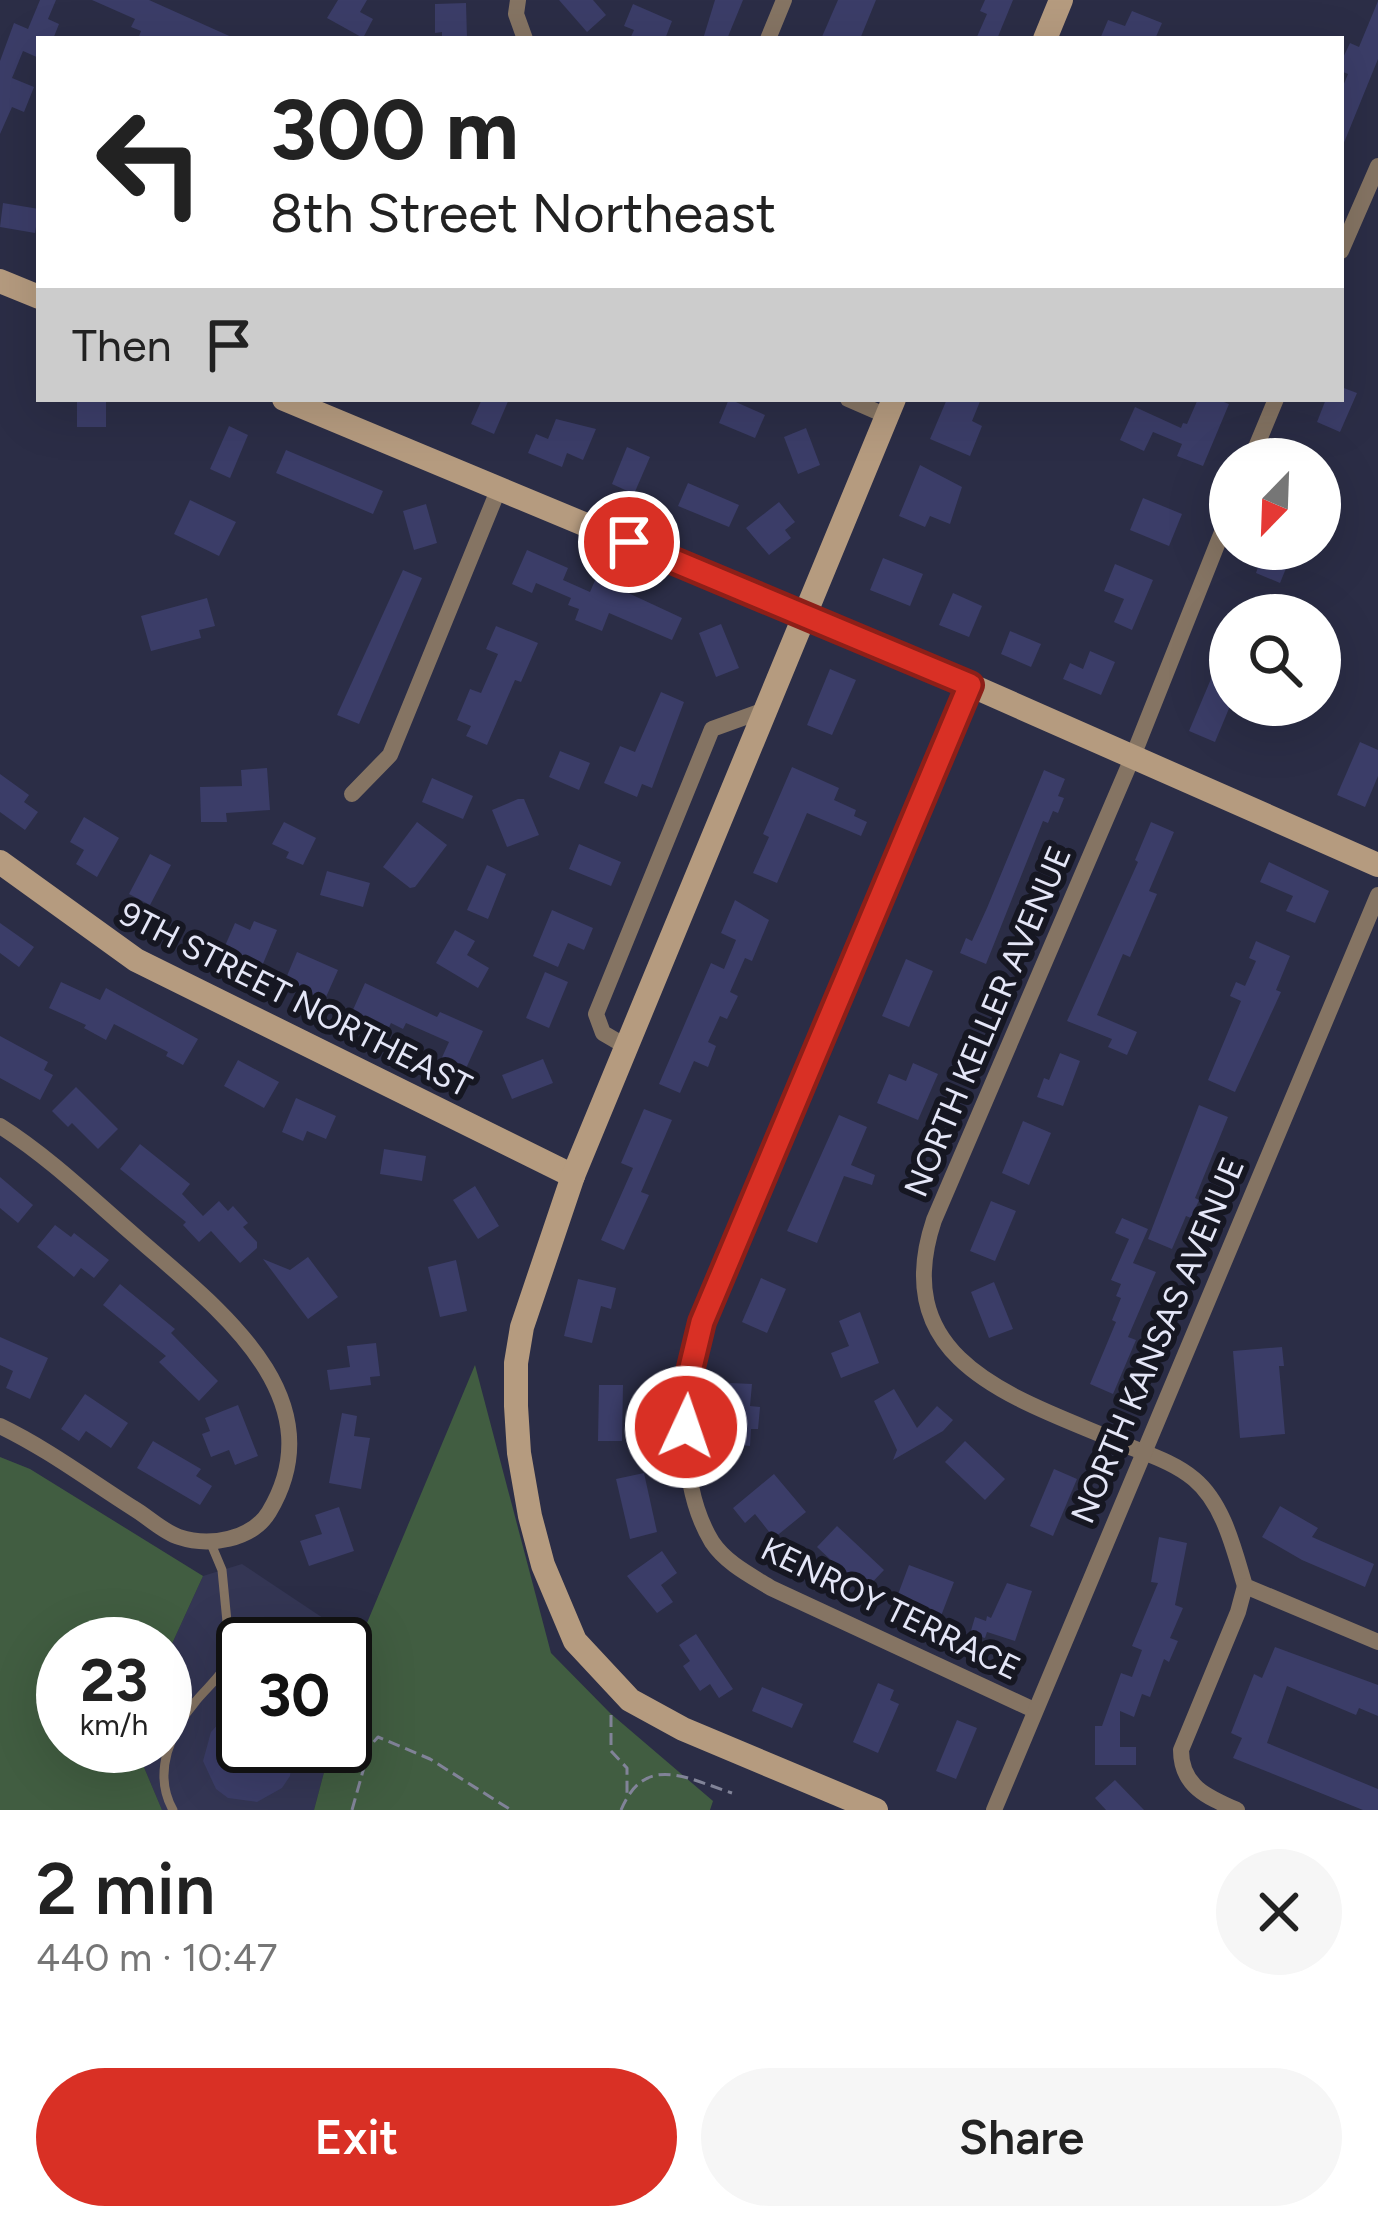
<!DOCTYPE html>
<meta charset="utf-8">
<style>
body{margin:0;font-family:Figtree,sans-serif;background:#f6f6f6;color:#222;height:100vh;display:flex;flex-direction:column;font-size:45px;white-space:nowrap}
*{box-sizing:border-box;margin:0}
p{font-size:39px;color:#767676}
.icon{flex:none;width:66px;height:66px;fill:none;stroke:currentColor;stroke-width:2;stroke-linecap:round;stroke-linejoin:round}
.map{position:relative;height:1810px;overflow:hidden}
.panel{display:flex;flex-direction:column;background:#fff;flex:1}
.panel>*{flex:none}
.banner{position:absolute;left:36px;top:36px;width:1308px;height:366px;border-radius:0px;box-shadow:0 12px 48px #0002;background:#fff;color:#222;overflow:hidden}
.needle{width:78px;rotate:203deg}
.tools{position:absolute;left:1209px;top:438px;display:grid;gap:24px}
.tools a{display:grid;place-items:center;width:132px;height:132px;border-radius:50%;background:#fff;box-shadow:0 12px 48px #0002;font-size:60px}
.speed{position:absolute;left:36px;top:1617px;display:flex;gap:24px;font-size:60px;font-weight:700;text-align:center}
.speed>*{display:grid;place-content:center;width:156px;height:156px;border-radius:50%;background:#fff;box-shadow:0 12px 48px #0002;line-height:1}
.speed small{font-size:30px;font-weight:400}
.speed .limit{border:6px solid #111;border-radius:18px;background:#fff;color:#111}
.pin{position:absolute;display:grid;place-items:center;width:102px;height:102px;color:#fff;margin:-51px;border:6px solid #fff;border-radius:50%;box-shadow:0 3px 12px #0007}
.me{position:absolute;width:132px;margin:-66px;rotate:3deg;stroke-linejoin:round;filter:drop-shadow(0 0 9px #0008)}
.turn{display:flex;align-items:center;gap:42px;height:252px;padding:0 36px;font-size:54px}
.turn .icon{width:156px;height:156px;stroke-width:2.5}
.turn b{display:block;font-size:84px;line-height:102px}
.then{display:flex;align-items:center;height:114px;padding:0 36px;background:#0003;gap:24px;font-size:45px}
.round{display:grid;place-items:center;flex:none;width:126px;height:126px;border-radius:63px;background:#f6f6f6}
.overview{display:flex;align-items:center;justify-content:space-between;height:204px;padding:0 36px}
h1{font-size:72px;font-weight:600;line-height:90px}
.action{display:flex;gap:24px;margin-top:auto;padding:24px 36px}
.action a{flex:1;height:138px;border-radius:72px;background:#d93025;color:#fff;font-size:48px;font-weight:600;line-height:138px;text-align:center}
.action a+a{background:#f6f6f6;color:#222}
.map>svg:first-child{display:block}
.built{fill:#343654}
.green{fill:#415d41}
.building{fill:#3b3d68}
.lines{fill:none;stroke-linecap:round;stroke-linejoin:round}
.path{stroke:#818398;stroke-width:3;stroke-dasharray:12 6;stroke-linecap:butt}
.lane{stroke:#857463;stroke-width:9}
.street{stroke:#857463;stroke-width:16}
.secondary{stroke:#b59b7f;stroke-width:24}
.route-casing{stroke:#8d1f18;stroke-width:30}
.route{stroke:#d93025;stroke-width:21}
.labels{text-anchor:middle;stroke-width:12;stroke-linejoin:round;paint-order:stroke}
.street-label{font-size:33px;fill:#e4e6f7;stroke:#161722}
</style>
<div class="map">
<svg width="1378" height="1810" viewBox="0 0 1378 1810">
<rect width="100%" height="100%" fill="#2b2d46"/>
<path class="built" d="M 242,1564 L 359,1642 L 345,1695 L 345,1644 L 243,1644 L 243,1746 L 331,1746 L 314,1810 L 162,1810 L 135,1746 L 165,1746 L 165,1659 L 203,1576 Z"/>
<g class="green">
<path d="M 475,1365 L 551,1653 L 610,1713 L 713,1801 L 710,1810 L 314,1810 L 331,1746 L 345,1746 L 345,1695 L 359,1642 Z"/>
<path d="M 0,1457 L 30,1469 L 203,1576 L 165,1659 L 165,1644 L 63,1644 L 63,1746 L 135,1746 L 162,1810 L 0,1810 Z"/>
</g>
<g class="building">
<path d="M 40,0 L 56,0 L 48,19 L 59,24 L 53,39 L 39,39 L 39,58 L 23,51 L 12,78 L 34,87 L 24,112 L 12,107 L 0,134 L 0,61 L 14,23 L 28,29 Z"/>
<path d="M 92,0 L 149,0 L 236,39 L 138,39 L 141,31 L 131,27 L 135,19 Z"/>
<path d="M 338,0 L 367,0 L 360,12 L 373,19 L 363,38 L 327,18 Z"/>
<path d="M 559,0 L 593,0 L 606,15 L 587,32 Z"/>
<path d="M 715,0 L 743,0 L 727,39 L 703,39 Z"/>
<path d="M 838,0 L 876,0 L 860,39 L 821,39 Z"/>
<path d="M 985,0 L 1013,0 L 997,39 L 976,39 L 987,14 L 980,11 Z"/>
<path d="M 1378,1 L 1378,59 L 1341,150 L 1341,91 L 1348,74 L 1341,71 L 1341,62 L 1350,43 L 1359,47 Z"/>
<path d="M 466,3 L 467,39 L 442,39 L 442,32 L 435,33 L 435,4 Z"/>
<path d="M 633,4 L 672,21 L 665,39 L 630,39 L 634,30 L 624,26 Z"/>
<path d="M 1132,11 L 1162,23 L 1155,39 L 1100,39 L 1108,20 L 1125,26 Z"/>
<path d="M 3,203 L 39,209 L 35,233 L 0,227 Z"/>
<path d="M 1341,387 L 1357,393 L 1340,432 L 1317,422 L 1326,399 L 1341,399 Z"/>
<rect x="77" y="399" width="29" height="28"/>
<path d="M 482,399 L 509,399 L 494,434 L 471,424 Z"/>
<path d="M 729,399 L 765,415 L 755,438 L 719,423 Z"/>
<path d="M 947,399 L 981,399 L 972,421 L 982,426 L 970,456 L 930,439 Z"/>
<path d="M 1198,399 L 1216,399 L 1229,404 L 1203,466 L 1177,456 L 1182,444 L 1153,432 L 1144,451 L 1120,440 L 1135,407 L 1181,428 L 1183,423 L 1187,424 Z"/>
<path d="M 556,419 L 596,429 L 583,460 L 567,453 L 562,467 L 528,453 L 536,434 L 548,439 Z"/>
<path d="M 229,426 L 248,435 L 230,478 L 210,469 Z"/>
<path d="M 806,428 L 820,465 L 798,474 L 784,437 Z"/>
<path d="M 627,447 L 650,457 L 634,494 L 612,484 Z"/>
<path d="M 286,450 L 383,491 L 373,514 L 276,473 Z"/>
<path d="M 920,465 L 962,487 L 950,524 L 930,516 L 925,527 L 899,516 Z"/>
<path d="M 688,483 L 739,505 L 729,527 L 678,506 Z"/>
<path d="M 1143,498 L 1182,514 L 1169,546 L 1130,530 Z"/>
<path d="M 190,500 L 236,522 L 219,556 L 174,534 Z"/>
<path d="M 779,502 L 795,522 L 785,530 L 791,538 L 769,555 L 746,528 Z"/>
<path d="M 426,504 L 437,543 L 414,550 L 403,511 Z"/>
<path d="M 1264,549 L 1294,549 L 1280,583 L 1256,573 Z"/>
<path d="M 527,550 L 568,568 L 563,580 L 590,592 L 596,578 L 682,618 L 672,640 L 609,613 L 602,631 L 575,620 L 579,609 L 568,605 L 571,598 L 536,583 L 532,593 L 512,584 Z"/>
<path d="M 883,558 L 923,574 L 910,606 L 870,590 Z"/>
<path d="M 1115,564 L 1153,580 L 1132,630 L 1114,622 L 1124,599 L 1104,591 Z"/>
<path d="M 403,570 L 422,578 L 359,724 L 337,715 Z"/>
<path d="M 953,593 L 982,606 L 969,637 L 939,625 Z"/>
<path d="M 207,598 L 215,626 L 199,630 L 201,638 L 151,651 L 141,616 Z"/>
<path d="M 721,624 L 739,668 L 716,677 L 699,633 Z"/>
<path d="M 496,626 L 538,643 L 521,682 L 515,680 L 487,745 L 466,736 L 471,726 L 457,720 L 470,689 L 481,693 L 498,654 L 486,649 Z"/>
<path d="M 1010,631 L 1041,644 L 1031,667 L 1001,654 Z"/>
<path d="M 1230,634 L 1230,706 L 1215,742 L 1189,731 Z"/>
<path d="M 1090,651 L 1115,662 L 1101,695 L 1063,679 L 1070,663 L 1083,669 Z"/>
<path d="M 830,669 L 856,680 L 832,735 L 807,725 Z"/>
<path d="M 661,692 L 684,702 L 652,788 L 642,784 L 637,797 L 604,783 L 620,746 L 635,752 Z"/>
<path d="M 1360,742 L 1378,750 L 1378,776 L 1365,807 L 1337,795 Z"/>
<path d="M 560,751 L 590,763 L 579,790 L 549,777 Z"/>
<path d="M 792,767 L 839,788 L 834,800 L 856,810 L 854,816 L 867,822 L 861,836 L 807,813 L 777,883 L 753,873 L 769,837 L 763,834 Z"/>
<path d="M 267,768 L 270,810 L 226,813 L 227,822 L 201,822 L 200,787 L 242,786 L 241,770 Z"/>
<path d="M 1044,770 L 1065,779 L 1058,796 L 1064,798 L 1058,813 L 1053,811 L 1048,823 L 1043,821 L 986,964 L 960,953 L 966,938 L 972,941 L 987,908 Z"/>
<path d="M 0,774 L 29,795 L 24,802 L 38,812 L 25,830 L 0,812 Z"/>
<path d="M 432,778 L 473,796 L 463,819 L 422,802 Z"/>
<path d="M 518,799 L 524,799 L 539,835 L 507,847 L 492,810 Z"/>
<path d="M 84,817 L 119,838 L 97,877 L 76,864 L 84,850 L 70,842 Z"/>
<path d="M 284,822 L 316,838 L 303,865 L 286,858 L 289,852 L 272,844 Z"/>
<path d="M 417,822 L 447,845 L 415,887 L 410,888 L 383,867 Z"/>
<path d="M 1151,822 L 1174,832 L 1149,891 L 1157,894 L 1130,957 L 1123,954 L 1097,1015 L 1137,1032 L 1127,1055 L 1108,1047 L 1112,1039 L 1067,1021 L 1138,862 L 1135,860 Z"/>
<path d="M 579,844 L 621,862 L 611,886 L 569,869 Z"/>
<path d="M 150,854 L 171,865 L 150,905 L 129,894 Z"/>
<path d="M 1269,862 L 1329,891 L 1315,923 L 1286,911 L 1293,896 L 1260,882 Z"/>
<path d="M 487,865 L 506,874 L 488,919 L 467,910 Z"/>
<path d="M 327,871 L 370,883 L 363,907 L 320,895 Z"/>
<path d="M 735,900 L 769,920 L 752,961 L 745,958 L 730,992 L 738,996 L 727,1019 L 720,1016 L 708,1042 L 716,1046 L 708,1067 L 694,1061 L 680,1093 L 659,1084 L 711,963 L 724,969 L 736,940 L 721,933 Z"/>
<path d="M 552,910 L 593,928 L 584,950 L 568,943 L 558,967 L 533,956 Z"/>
<path d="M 254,921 L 277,930 L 260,971 L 221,955 L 235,923 L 250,930 Z"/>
<path d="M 0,923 L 34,947 L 19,967 L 0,953 Z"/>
<path d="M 455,930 L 475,941 L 467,955 L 489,968 L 478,988 L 436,963 Z"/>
<path d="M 1256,941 L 1290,956 L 1276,990 L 1281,992 L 1235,1092 L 1208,1080 L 1241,1001 L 1230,996 L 1236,982 L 1245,986 L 1256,961 L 1249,958 Z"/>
<path d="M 297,952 L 338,970 L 322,1006 L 300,996 L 303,991 L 284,983 Z"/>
<path d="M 906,959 L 933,971 L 909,1027 L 882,1016 Z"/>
<path d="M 545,972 L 568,982 L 549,1028 L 526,1018 Z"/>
<path d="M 61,982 L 100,1000 L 106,988 L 198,1039 L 183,1065 L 166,1056 L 168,1052 L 114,1024 L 106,1040 L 84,1028 L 86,1025 L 49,1008 Z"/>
<path d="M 365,983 L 437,1017 L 440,1012 L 483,1031 L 463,1075 L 439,1064 L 449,1042 L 406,1023 L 403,1029 L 391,1023 L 384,1038 L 348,1021 Z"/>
<path d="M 0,1036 L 48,1062 L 44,1070 L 53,1075 L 40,1100 L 0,1078 Z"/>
<path d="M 1060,1053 L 1080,1061 L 1063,1106 L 1037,1097 L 1044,1078 L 1049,1080 Z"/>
<path d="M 543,1059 L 553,1083 L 512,1099 L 502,1075 Z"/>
<path d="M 238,1060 L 279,1082 L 264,1108 L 224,1086 Z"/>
<path d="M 913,1063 L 938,1074 L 918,1120 L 877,1103 L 889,1074 L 906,1081 Z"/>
<path d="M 76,1087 L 118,1129 L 98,1149 L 72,1123 L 68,1127 L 52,1111 Z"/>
<path d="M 296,1098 L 336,1116 L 326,1139 L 307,1131 L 303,1141 L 282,1132 Z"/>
<path d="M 1199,1105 L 1228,1117 L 1195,1198 L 1199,1200 L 1191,1218 L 1186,1216 L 1172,1249 L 1148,1239 Z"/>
<path d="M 644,1109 L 672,1120 L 641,1192 L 649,1195 L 624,1250 L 601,1240 L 633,1168 L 621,1163 Z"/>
<path d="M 839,1115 L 867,1127 L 851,1165 L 875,1175 L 872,1185 L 844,1176 L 817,1243 L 787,1231 Z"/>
<path d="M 1023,1121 L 1051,1133 L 1029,1185 L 1002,1173 Z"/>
<path d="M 140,1144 L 190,1184 L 182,1194 L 203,1216 L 219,1201 L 228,1211 L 233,1206 L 248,1223 L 243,1227 L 257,1242 L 257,1248 L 240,1263 L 211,1231 L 199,1242 L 183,1225 L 186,1222 L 120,1169 Z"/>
<path d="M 384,1149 L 426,1156 L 422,1181 L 380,1174 Z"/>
<path d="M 0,1177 L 33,1205 L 18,1223 L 0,1208 Z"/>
<path d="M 475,1186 L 499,1226 L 478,1239 L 453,1200 Z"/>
<path d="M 991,1201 L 1016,1211 L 995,1261 L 970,1251 Z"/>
<path d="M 1122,1218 L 1148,1229 L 1133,1263 L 1156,1272 L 1128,1337 L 1136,1340 L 1113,1394 L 1090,1384 L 1116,1322 L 1112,1320 L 1121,1298 L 1116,1296 L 1121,1284 L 1111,1280 L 1129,1239 L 1115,1233 Z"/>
<path d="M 55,1225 L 71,1237 L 74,1233 L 109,1260 L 94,1278 L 81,1268 L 74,1277 L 37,1247 Z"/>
<path d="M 308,1257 L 338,1297 L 308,1319 L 263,1259 L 290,1270 Z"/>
<path d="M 456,1260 L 467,1311 L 440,1317 L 428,1267 Z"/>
<path d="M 761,1278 L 786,1289 L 767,1333 L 742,1322 Z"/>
<path d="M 578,1279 L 616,1288 L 611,1309 L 601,1306 L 592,1343 L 564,1336 Z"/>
<path d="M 994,1282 L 1013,1329 L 989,1338 L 971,1292 Z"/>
<path d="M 120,1284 L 175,1329 L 171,1333 L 218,1381 L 199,1401 L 159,1362 L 166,1356 L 103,1305 Z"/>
<path d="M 860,1312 L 879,1363 L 841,1378 L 831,1353 L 849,1346 L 839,1321 Z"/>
<path d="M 0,1337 L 48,1358 L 30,1399 L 6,1388 L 13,1371 L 0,1365 Z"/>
<path d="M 376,1343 L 380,1376 L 370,1377 L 371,1385 L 330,1390 L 327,1370 L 350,1367 L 347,1346 Z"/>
<path d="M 1282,1347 L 1284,1366 L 1279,1366 L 1285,1434 L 1240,1438 L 1233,1351 Z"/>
<path d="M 730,1383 L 752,1384 L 750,1406 L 760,1407 L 758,1429 L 751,1429 L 750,1446 L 724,1443 Z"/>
<path d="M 599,1385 L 623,1385 L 622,1441 L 598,1441 Z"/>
<path d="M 894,1389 L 917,1428 L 937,1406 L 953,1420 L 943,1431 L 893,1460 L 897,1450 L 874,1401 Z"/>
<path d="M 85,1394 L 128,1423 L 111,1448 L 86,1431 L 79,1441 L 61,1429 Z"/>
<path d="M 238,1405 L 258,1456 L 235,1465 L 229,1450 L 211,1457 L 202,1434 L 210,1431 L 205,1418 Z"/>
<path d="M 342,1413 L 357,1416 L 354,1436 L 370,1438 L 361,1489 L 329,1483 Z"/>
<path d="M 153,1441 L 201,1469 L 196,1476 L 212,1486 L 200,1505 L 137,1468 Z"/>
<path d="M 965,1441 L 1005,1479 L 985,1500 L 945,1462 Z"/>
<path d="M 1054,1469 L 1077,1479 L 1053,1536 L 1030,1526 Z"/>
<path d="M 644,1473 L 657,1532 L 630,1539 L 616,1479 Z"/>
<path d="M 774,1474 L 806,1512 L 774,1538 L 755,1514 L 745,1523 L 733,1508 Z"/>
<path d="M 1280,1506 L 1318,1528 L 1312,1537 L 1374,1564 L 1365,1587 L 1302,1560 L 1262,1537 Z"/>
<path d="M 339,1507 L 354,1551 L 309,1566 L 300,1541 L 322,1534 L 315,1515 Z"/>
<path d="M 837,1526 L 884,1570 L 864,1591 L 817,1547 Z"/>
<path d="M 1159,1537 L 1187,1543 L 1175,1605 L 1183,1608 L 1170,1638 L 1178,1641 L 1169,1662 L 1164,1659 L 1150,1697 L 1142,1694 L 1134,1717 L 1120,1711 L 1120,1747 L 1136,1747 L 1136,1765 L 1095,1765 L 1095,1726 L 1102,1726 L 1121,1673 L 1132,1677 L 1142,1650 L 1132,1646 L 1158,1583 L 1151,1582 Z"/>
<path d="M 662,1551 L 677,1573 L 661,1585 L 673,1602 L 657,1613 L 627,1576 Z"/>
<path d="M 909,1565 L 954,1582 L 941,1616 L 920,1608 L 918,1614 L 894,1605 Z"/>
<path d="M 1007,1583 L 1032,1591 L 1015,1641 L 987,1632 L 985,1638 L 970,1634 L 975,1617 L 986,1621 L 987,1616 L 991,1618 Z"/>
<path d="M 696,1634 L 733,1689 L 719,1698 L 710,1684 L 700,1691 L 683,1666 L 690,1661 L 679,1645 Z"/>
<path d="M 1275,1647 L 1378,1685 L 1378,1716 L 1359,1708 L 1356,1715 L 1287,1686 L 1267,1743 L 1378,1789 L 1378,1810 L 1363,1810 L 1233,1758 L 1242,1738 L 1231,1733 L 1254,1674 L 1262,1678 Z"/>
<path d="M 878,1683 L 894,1690 L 890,1700 L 899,1704 L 878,1753 L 853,1742 Z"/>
<path d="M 762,1687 L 803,1704 L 792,1728 L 752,1711 Z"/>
<path d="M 243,1709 L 243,1746 L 293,1746 L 290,1776 L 282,1788 L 257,1802 L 228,1798 L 216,1789 L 203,1761 L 211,1732 L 221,1721 Z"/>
<path d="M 957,1720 L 977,1728 L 956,1779 L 936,1771 Z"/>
<path d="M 1115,1780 L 1144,1810 L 1106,1810 L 1095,1798 Z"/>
</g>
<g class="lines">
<g class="path">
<path d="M 611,1715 L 611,1751 L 627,1768 L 627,1794"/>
<path d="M 352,1810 L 370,1746 L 378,1737 L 430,1759 L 511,1810"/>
<path d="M 621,1810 C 645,1753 686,1778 732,1793"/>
</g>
<path class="lane" d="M 173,1810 C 152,1773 171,1730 196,1701 C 209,1685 226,1673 230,1653 L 222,1570 L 209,1539"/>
<g class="street">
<path d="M 518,0 L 516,14 L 525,39"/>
<path d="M 768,39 L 784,0"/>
<path d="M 1341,251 L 1378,166"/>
<path d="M 848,399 L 887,416"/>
<path d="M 1251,459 L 1276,399"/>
<path d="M 1230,512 L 1133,756 L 934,1220 C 885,1366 1023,1400 1128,1446 C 1150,1455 1175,1463 1194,1479 C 1224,1504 1234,1550 1245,1586 L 1378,1642"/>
<path d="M 970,685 L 702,1322 C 681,1384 676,1483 712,1542 C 726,1563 750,1575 771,1588 L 1034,1710"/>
<path d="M 352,794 L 390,755 L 499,488"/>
<path d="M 627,1047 L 603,1033 L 596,1014 L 712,729 L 762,711"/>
<path d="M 0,1126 C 49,1157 91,1198 135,1236 C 212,1304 339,1395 269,1512 C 252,1540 209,1547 179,1537 C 163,1532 147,1516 133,1508 C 89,1480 46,1448 0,1426"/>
<path d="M 994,1810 L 1378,895"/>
<path d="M 1237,1810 C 1207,1797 1181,1786 1181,1750 L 1238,1612 L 1245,1586"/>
</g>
<g class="secondary">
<path d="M 1045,39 L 1061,0"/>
<path d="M 0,281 L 39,297"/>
<path d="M 284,399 L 970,685 L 1378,865"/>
<path d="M 0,862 L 136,960 L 573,1176"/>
<path d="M 876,1810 L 683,1729 L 630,1700 L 575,1641 L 543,1565 L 530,1516 L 519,1453 L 516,1406 L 516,1363 L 522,1327 L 573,1176 L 894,399"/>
</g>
</g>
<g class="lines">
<g class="route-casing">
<path id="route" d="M 629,542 L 970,685 L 702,1322 L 686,1388 L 686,1427"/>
</g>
<use href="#route" class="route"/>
</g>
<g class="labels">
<g class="street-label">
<text transform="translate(296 999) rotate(27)" y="12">9TH STREET NORTHEAST</text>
<text transform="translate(987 1021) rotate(-67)" y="12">NORTH KELLER AVENUE</text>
<text transform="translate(1157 1340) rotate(-67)" y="12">NORTH KANSAS AVENUE</text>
<text transform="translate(891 1608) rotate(26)" y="12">KENROY TERRACE</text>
</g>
</g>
</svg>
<div class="tools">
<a><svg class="needle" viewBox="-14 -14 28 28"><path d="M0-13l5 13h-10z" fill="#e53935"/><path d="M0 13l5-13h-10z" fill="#767676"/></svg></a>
<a><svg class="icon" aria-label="search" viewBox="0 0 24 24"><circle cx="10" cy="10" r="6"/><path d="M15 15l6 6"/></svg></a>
</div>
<div class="speed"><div>23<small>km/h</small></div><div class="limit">30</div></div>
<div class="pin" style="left:629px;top:542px;background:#d93025"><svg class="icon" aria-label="arrive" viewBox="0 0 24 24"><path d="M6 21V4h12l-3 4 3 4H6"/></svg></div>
<svg class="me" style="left:686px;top:1427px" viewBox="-20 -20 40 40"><circle r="17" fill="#d93025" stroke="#fff" stroke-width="3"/><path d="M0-11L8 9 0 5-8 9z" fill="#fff"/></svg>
<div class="banner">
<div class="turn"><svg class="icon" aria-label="left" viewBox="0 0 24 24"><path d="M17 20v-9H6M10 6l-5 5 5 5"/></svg><div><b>300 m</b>8th Street Northeast</div></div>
<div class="then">Then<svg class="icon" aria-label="arrive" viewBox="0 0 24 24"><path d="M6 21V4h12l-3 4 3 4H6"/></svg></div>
</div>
</div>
<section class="panel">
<div class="overview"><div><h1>2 min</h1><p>440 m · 10:47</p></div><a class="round"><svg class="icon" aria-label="close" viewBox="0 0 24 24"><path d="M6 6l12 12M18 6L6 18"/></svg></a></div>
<div class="action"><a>Exit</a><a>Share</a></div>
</section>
